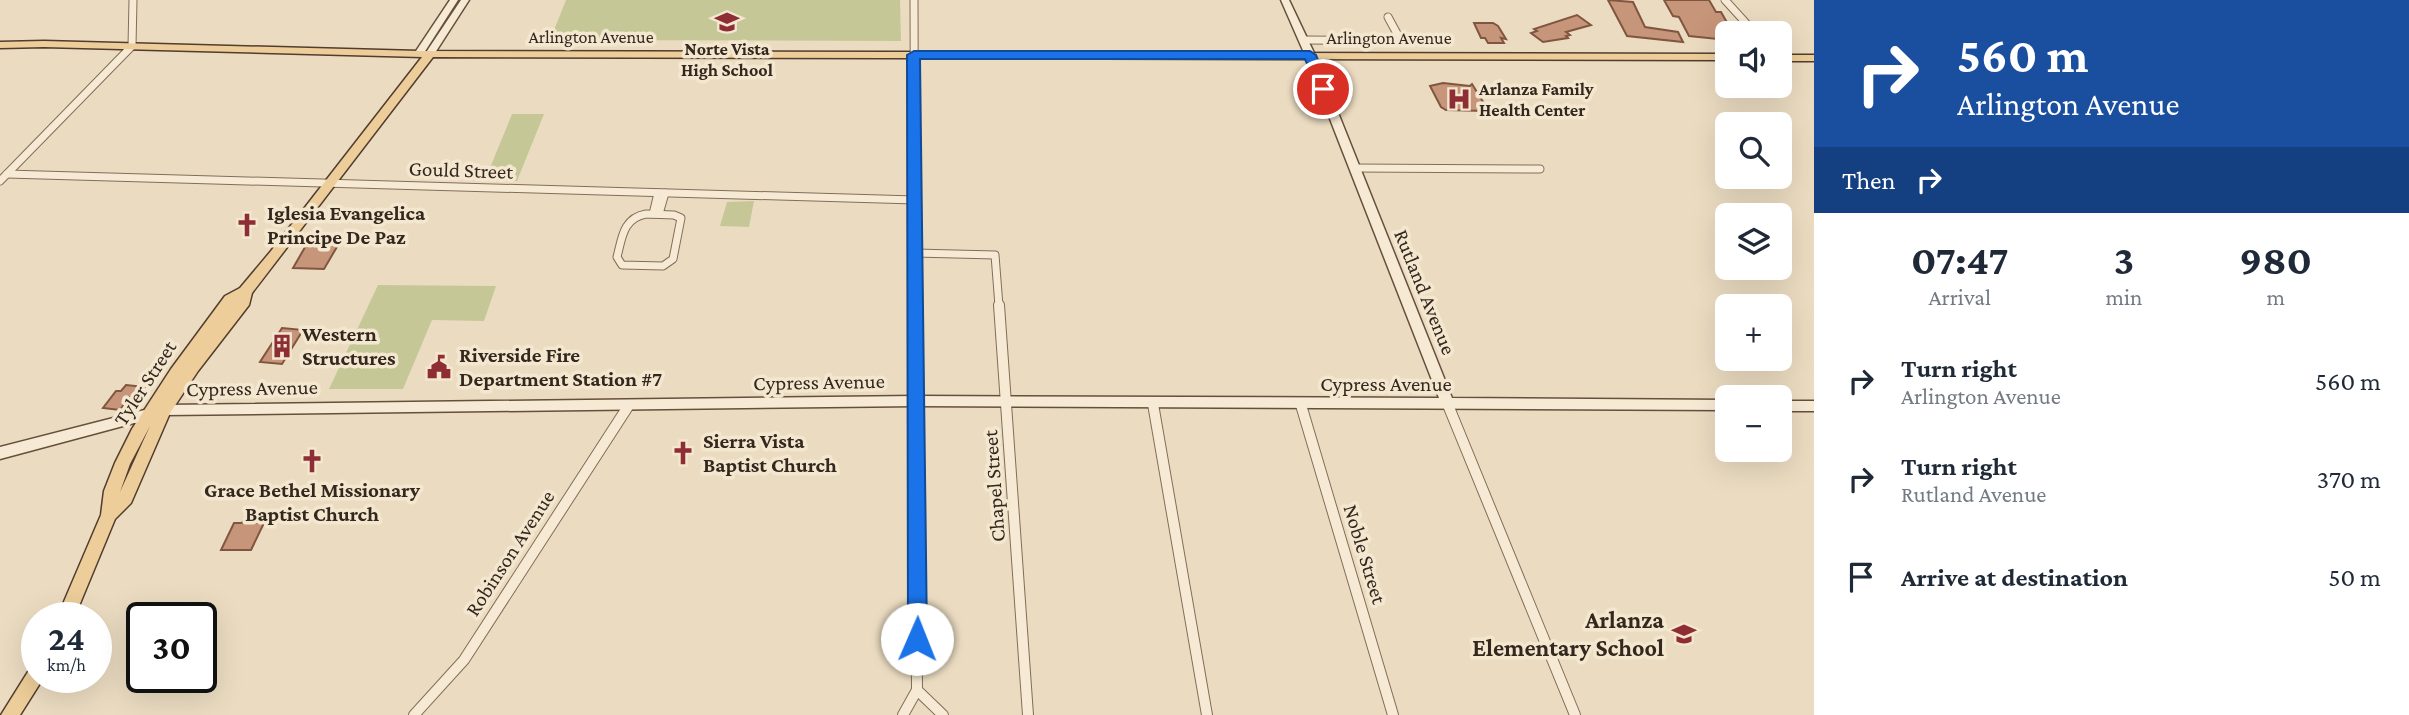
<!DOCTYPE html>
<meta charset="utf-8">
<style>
body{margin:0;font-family:"Crimson Pro",serif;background:#f6f6f7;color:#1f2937;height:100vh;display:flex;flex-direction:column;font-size:26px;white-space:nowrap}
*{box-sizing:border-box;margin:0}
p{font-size:23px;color:#747a83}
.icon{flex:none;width:38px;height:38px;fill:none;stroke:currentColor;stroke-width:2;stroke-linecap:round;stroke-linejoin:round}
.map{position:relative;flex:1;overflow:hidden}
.details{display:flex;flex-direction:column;background:#fff;width:595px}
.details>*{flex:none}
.top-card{background:#1a4fa0;color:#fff;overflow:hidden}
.controls{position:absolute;left:1715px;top:21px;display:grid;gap:14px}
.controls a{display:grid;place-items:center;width:77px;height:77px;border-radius:10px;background:#fff;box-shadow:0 7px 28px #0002;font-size:35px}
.speed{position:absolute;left:21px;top:602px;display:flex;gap:14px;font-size:35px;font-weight:700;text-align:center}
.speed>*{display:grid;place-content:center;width:91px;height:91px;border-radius:50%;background:#fff;box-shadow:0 7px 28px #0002;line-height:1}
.speed small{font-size:18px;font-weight:400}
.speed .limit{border:4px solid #111;border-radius:10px;background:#fff;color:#111}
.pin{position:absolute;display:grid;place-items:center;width:60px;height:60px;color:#fff;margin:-30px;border:4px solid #fff;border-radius:50%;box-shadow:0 2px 7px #0007}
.me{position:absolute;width:77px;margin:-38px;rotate:1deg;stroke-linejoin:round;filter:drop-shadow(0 0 5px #0008)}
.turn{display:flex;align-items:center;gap:24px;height:147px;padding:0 28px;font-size:32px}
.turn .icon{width:91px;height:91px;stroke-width:2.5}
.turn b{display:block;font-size:49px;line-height:60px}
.then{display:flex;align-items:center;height:66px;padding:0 28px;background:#0003;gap:14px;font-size:26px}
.eta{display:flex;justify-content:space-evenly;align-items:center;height:119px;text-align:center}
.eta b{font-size:42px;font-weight:700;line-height:49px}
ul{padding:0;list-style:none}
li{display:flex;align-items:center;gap:21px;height:98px;padding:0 28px}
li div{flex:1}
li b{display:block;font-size:26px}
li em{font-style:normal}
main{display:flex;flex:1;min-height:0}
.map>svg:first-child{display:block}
.green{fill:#c5c896}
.building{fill:#c79579;stroke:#815641;stroke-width:2}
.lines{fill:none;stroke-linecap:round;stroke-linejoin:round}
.street-far1-casing{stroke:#836d5a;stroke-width:9}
.street-casing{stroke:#836d5a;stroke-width:12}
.secondary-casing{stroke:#654f3d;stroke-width:3}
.primary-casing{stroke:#513c2e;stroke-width:3}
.street-far1{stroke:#f6ead4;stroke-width:7}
.street{stroke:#f6ead4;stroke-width:10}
.secondary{fill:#f6ead4;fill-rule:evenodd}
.primary{fill:#edce9a;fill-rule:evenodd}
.route{fill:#1a73e8;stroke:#114b97;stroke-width:2}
.labels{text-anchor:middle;stroke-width:7;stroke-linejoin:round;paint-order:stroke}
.far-street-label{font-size:18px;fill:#34271d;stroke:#f3e7d0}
.far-poi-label{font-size:18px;font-weight:bold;fill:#34271d;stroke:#f3e7d0}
.street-label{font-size:21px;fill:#34271d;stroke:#f3e7d0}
.poi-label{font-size:21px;font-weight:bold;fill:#34271d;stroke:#f3e7d0;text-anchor:start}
.near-poi-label{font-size:24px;font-weight:bold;fill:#34271d;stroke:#f3e7d0;text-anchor:end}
</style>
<main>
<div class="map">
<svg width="1814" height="715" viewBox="0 0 1814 715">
<rect width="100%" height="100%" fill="#ebdcc1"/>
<g class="green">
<path d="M 566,0 L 900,0 L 901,41 L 550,40 Z"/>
<path d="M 512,114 L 544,114 L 517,181 L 485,180 Z"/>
<path d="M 754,201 L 749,227 L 720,226 L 727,202 Z"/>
<path d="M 378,285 L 495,286 L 496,286 L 484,321 L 432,320 L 403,389 L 329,389 Z"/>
</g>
<g class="building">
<path d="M 1608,0 L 1633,2 L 1645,27 L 1678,32 L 1683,42 L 1627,36 Z"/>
<path d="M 1664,0 L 1709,0 L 1716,12 L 1721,12 L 1733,33 L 1727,33 L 1727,40 L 1689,36 L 1679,17 L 1673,16 Z"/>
<path d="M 1577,15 L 1591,25 L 1566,32 L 1570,35 L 1566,36 L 1568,38 L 1543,42 L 1531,33 L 1537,31 L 1534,29 Z"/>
<path d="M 1474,23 L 1493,23 L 1498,26 L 1506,39 L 1501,38 L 1504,43 L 1488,43 L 1485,38 L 1481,38 Z"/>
<path d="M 1443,83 L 1470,86 L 1472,84 L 1487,108 L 1483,108 L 1484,111 L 1446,110 L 1441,107 L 1430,86 Z"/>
<path d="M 317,238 L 341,240 L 324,269 L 293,268 L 308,242 Z"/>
<path d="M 282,328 L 303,330 L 282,364 L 260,362 Z"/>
<path d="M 126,385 L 145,387 L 137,398 L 129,397 L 120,410 L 103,408 L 116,391 L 121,391 Z"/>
<path d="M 245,517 L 258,517 L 255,523 L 264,523 L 251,550 L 221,550 L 234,523 L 242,523 Z"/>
</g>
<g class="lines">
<g class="street-far1-casing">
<g id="street-far1">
<path d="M 914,0 L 915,306"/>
<path d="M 1725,0 L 1755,33"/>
<path d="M 1388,17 L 1401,41"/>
<path d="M 1304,40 L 1444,41"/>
<path d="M 1354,168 L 1540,169"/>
<path d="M 7,174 L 915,200"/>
<path d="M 0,181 L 132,46 L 133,0"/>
<path d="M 646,214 L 674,215 L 681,218 L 673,259 L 663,266 L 622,265 L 617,257 C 622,238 623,218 646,214 Z"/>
<path d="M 653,214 L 658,193"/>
<path d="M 659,214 L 665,193"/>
<path d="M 915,253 L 995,255 L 999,306"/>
</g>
</g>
<g class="street-casing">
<g id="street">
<path d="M 999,305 L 1028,715"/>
<path d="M 1153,404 L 1207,715"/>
<path d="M 1301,405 L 1393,715"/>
<path d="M 1448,405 L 1575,715"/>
<path d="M 917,690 L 943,715"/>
<path d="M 414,715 L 464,660 L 629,405"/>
<path d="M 903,715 L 917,690 L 915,305"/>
</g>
</g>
<g class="secondary-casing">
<g id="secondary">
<path d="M 450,0 L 458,0 L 422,56 L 416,56 L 414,54 Z"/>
<path d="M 461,0 L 469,0 L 433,56 L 427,56 L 425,54 Z"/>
<path d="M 1281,0 L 1289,0 L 1315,55 L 1452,398 L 1727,400 L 1727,410 L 917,406 L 164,415 L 0,459 L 0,447 L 164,405 L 917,396 L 1439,398 L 1305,55 Z"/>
<rect x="1780" y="401" width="34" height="10"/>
</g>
</g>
<g class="primary-casing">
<g id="primary">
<path d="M 44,41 L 419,51 L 1727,54 L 1727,60 L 433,57 L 252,293 L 249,305 L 198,371 L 170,413 L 131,503 L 115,519 L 74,618 L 57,618 L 101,515 L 104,491 L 115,463 L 132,429 L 171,369 L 225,296 L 240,288 L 271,251 L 422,57 L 44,47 L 0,48 L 0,42 ZM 150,426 L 120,492 L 130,464 Z"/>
<rect x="1780" y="55" width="34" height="6"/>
<path d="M 37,664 L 37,677 L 44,677 L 20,715 L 1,715 L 31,667 Z"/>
</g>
</g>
<use href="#street-far1" class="street-far1"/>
<use href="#street" class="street"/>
<use href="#secondary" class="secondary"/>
<use href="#primary" class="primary"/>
</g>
<path class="route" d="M 914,51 L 1310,51 L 1316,55 L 1329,89 L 1328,92 L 1319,92 L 1305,59 L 920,59 L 927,639 L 924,645 L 917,648 L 910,645 L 908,639 L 907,55 Z"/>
<defs>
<g id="school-bare" transform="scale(1.89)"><path d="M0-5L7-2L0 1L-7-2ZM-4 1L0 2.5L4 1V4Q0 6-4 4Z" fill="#8f2d34" stroke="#f3e7d0" stroke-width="2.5" paint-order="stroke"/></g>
<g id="hospital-bare" transform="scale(1.89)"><path d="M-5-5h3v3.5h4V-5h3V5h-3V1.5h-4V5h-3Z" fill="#8f2d34" stroke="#f3e7d0" stroke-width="2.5" paint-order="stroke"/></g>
<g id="church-bare" transform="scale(1.89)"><path d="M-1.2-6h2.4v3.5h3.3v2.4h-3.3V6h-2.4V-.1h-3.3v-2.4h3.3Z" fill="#8f2d34" stroke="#f3e7d0" stroke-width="2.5" paint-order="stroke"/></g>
<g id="building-bare" transform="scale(1.89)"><path d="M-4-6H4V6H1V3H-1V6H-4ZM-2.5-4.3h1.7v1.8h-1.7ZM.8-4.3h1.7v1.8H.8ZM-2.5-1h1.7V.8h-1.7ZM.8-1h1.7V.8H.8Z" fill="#8f2d34" stroke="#f3e7d0" stroke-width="2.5" paint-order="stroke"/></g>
<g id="civic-bare" transform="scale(1.89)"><path d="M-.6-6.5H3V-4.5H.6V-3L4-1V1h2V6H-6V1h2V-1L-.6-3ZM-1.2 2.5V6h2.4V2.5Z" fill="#8f2d34" stroke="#f3e7d0" stroke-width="2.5" paint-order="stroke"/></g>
</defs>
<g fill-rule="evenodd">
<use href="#school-bare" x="727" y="22"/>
<use href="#hospital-bare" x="1459" y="99"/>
<use href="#church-bare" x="247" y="225"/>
<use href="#building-bare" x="282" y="346"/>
<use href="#civic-bare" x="439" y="367"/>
<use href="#church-bare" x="683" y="453"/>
<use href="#church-bare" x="312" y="461"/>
<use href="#school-bare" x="1684" y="634"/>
</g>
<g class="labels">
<g class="far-street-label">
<text x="591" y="43">Arlington Avenue</text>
<text x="1389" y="44">Arlington Avenue</text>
</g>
<g class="far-poi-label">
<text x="727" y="55">Norte Vista<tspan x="727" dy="21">High School</tspan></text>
<text x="1479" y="95" text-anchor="start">Arlanza Family<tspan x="1479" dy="21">Health Center</tspan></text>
</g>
<g class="street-label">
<text transform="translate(461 170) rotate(2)" y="7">Gould Street</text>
<text transform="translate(1425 292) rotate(68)" y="7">Rutland Avenue</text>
<text transform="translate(819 382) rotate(-1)" y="7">Cypress Avenue</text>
<text transform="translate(145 383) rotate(-57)" y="7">Tyler Street</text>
<text x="1386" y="391">Cypress Avenue</text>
<text transform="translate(252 388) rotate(-1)" y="7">Cypress Avenue</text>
<text transform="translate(994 486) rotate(-94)" y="7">Chapel Street</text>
<text transform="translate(510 553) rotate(-57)" y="7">Robinson Avenue</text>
<text transform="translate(1365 554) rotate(73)" y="7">Noble Street</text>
</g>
<g class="poi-label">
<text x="267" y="220">Iglesia Evangelica<tspan x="267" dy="24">Principe De Paz</tspan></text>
<text x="302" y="341">Western<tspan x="302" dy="24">Structures</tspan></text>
<text x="459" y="362">Riverside Fire<tspan x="459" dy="24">Department Station #7</tspan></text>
<text x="703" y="448">Sierra Vista<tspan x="703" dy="24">Baptist Church</tspan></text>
<text x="312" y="497" text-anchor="middle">Grace Bethel Missionary<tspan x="312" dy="24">Baptist Church</tspan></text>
</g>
<g class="near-poi-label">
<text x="1664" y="628">Arlanza<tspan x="1664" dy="28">Elementary School</tspan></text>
</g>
</g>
</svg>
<div class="controls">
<a><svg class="icon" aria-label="sound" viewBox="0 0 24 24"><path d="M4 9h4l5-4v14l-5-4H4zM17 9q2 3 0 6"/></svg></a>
<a><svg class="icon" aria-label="search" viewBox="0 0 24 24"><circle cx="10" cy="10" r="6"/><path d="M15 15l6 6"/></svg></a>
<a><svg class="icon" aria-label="layers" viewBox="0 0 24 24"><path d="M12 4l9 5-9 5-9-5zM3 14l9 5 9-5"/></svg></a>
<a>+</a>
<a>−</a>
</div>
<div class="speed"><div>24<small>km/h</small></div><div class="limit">30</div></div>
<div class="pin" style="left:1323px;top:89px;background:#d93025"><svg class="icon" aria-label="arrive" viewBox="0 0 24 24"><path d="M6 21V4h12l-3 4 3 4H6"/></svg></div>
<svg class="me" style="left:917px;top:639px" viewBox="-20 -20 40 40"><circle r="19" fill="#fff"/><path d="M0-13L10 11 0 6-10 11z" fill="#1a73e8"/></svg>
</div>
<section class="details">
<div class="top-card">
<div class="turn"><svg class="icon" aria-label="right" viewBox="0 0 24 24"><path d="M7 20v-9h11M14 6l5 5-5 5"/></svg><div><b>560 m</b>Arlington Avenue</div></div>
<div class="then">Then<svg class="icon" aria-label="right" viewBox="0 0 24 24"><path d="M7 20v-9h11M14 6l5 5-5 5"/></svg></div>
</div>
<div class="eta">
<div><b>07:47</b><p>Arrival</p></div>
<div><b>3</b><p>min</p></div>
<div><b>980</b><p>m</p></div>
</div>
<ul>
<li><svg class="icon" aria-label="right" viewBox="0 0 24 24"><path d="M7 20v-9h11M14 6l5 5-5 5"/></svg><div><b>Turn right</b><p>Arlington Avenue</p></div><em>560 m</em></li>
<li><svg class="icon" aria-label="right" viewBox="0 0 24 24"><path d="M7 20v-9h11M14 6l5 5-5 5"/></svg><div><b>Turn right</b><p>Rutland Avenue</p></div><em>370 m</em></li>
<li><svg class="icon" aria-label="arrive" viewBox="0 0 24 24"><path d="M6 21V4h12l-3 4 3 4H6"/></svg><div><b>Arrive at destination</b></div><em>50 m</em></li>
</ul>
</section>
</main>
